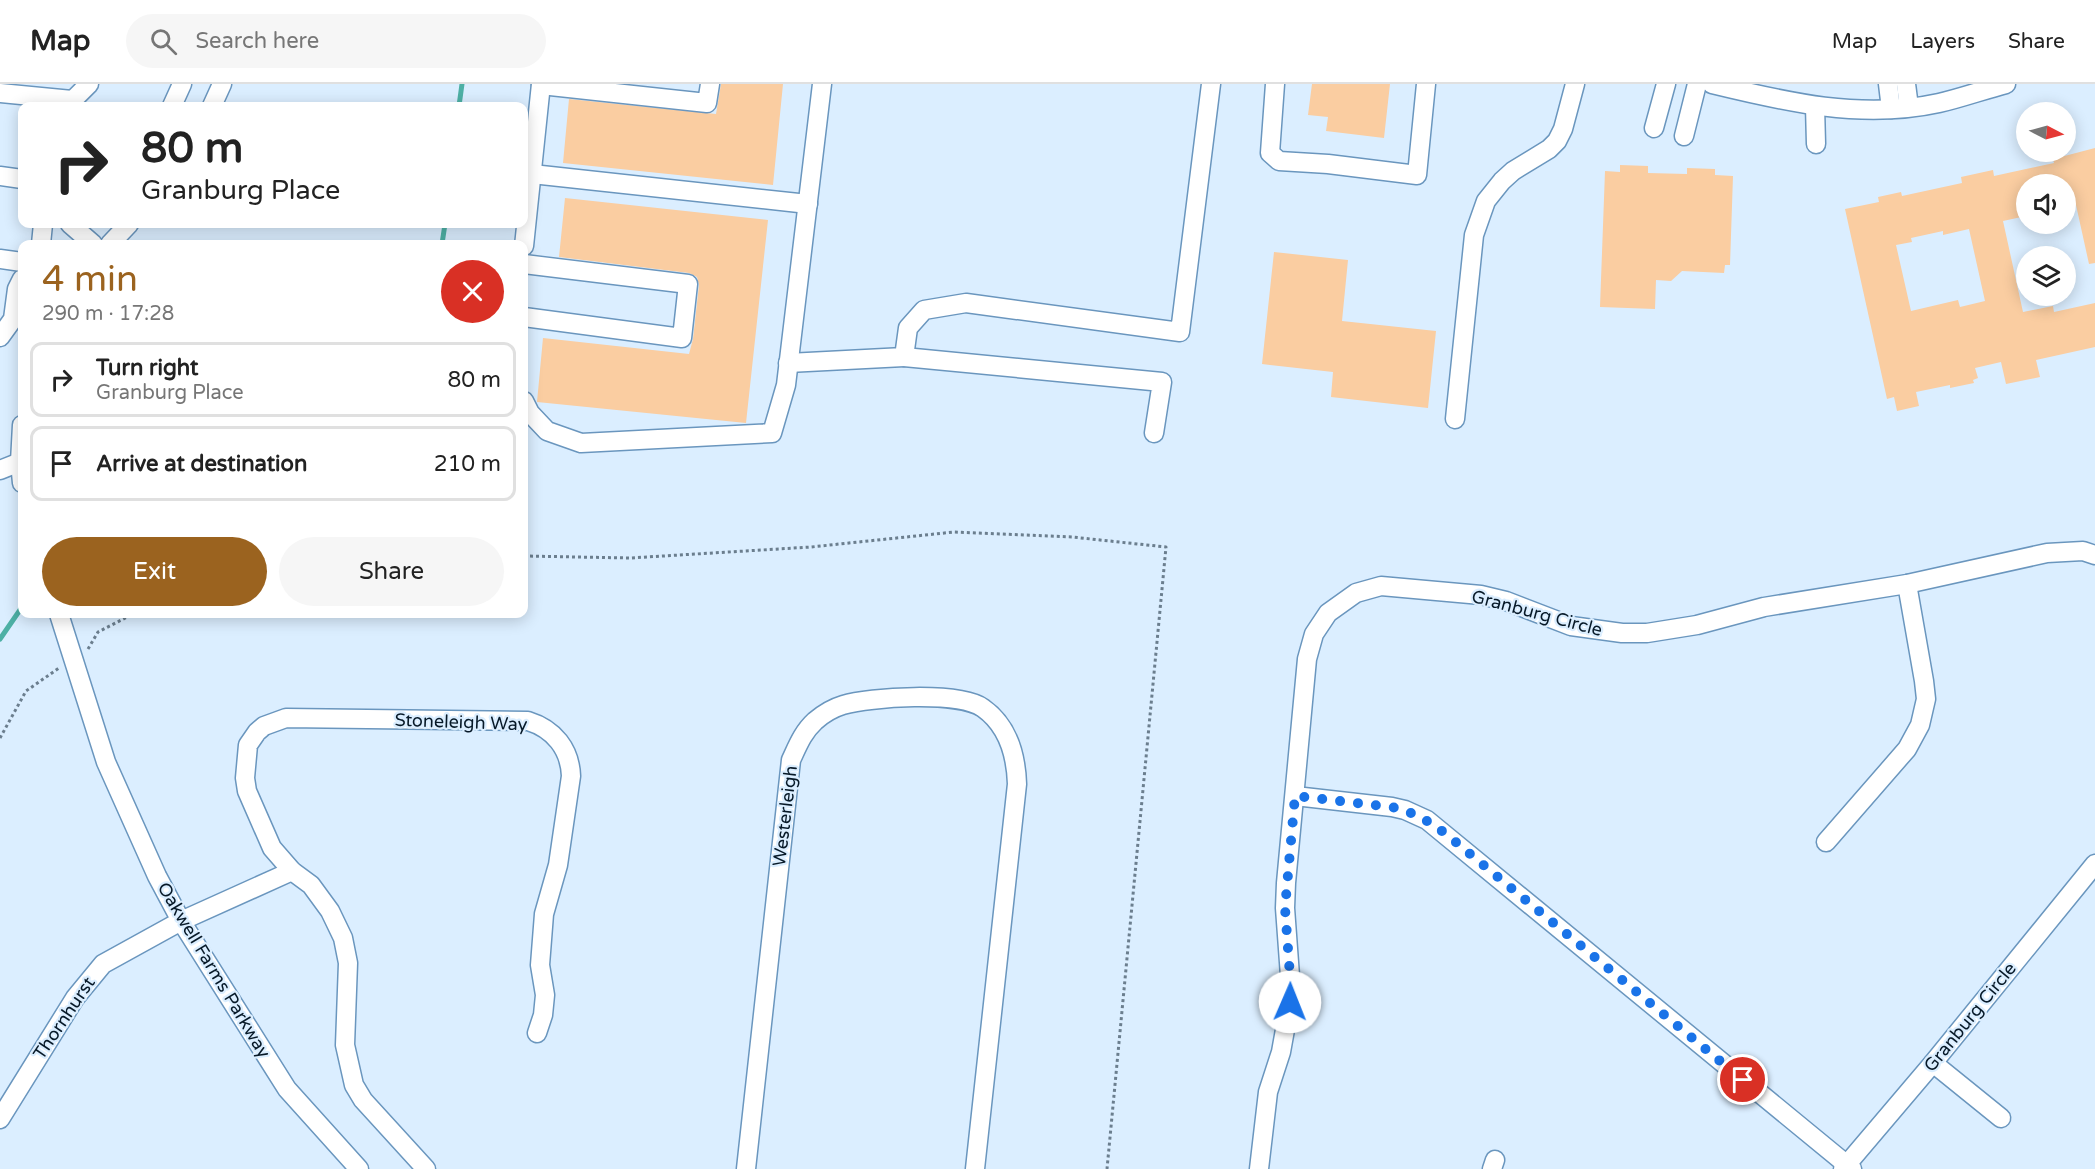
<!DOCTYPE html>
<meta charset="utf-8">
<style>
body{margin:0;font-family:"Varela Round",sans-serif;background:#f6f6f6;color:#222;height:100vh;display:flex;flex-direction:column;font-size:22px;white-space:nowrap}
*{box-sizing:border-box;margin:0}
p{font-size:20px;color:#767676}
.icon{flex:none;width:33px;height:33px;fill:none;stroke:currentColor;stroke-width:2;stroke-linecap:round;stroke-linejoin:round}
.map{position:relative;flex:1;overflow:hidden}
.side{position:absolute;left:18px;top:156px;width:510px;height:378px;display:flex;flex-direction:column;background:#fff;border-radius:12px;box-shadow:0 3px 15px #0003}
.side>*{flex:none}
.banner{position:absolute;left:18px;top:18px;width:510px;height:126px;border-radius:12px;box-shadow:0 3px 15px #0003;background:#fff;color:#222;overflow:hidden}
.needle{width:39px;rotate:96deg}
.tools{position:absolute;left:2016px;top:18px;display:grid;gap:12px}
.tools a{display:grid;place-items:center;width:60px;height:60px;border-radius:50%;background:#fff;box-shadow:0 3px 15px #0003;font-size:30px}
.pin{position:absolute;display:grid;place-items:center;width:51px;height:51px;color:#fff;margin:-26px;border:3px solid #fff;border-radius:50%;box-shadow:0 2px 6px #0007}
.me{position:absolute;width:66px;margin:-33px;rotate:1deg;stroke-linejoin:round;filter:drop-shadow(0 0 4px #0008)}
.turn{display:flex;align-items:center;gap:21px;height:126px;padding:0 24px;font-size:27px}
.turn .icon{width:78px;height:78px;stroke-width:2.5}
.turn b{display:block;font-size:42px;line-height:51px}
.round{display:grid;place-items:center;flex:none;width:63px;height:63px;border-radius:32px;background:#f6f6f6}
.headline{display:flex;align-items:center;justify-content:space-between;height:102px;padding:0 24px}
h1{font-size:36px;font-weight:600;line-height:45px;color:#9b631f}
.primary-button{display:flex;gap:12px;margin-top:auto;padding:12px 24px}
.primary-button a{flex:1;height:69px;border-radius:36px;background:#9b631f;color:#fff;font-size:24px;font-weight:600;line-height:69px;text-align:center}
.primary-button a+a{background:#f6f6f6;color:#222}
ul{padding:0;list-style:none}
li{display:flex;align-items:center;gap:18px;height:75px;margin:0 12px 9px;padding:0 12px;border:3px solid #e0e0e0;border-radius:12px}
li div{flex:1}
li b{display:block;font-size:22px}
li em{font-style:normal}
header{display:flex;align-items:center;gap:36px;box-sizing:border-box;height:84px;padding:0 30px;background:#fff;border-bottom:2px solid #e0e0e0}
header strong{font-size:28px}
nav{display:flex;gap:33px;margin-inline-start:auto;font-size:21px}
.search{width:420px;height:54px;background:#f6f6f6;display:flex;align-items:center;gap:15px;box-sizing:border-box;padding:0 21px;border-radius:33px;color:#767676;font-size:22px}
.map>svg:first-child{display:block}
.lines{fill:none;stroke-linecap:round;stroke-linejoin:round}
.stream{stroke:#4db0a5;stroke-width:5}
.building{fill:#facda1;fill-rule:evenodd}
.minor-casing{stroke:#6a96be;stroke-width:21}
.path{stroke:#6b7e8e;stroke-width:3;stroke-dasharray:3 3;stroke-linecap:butt}
.minor{stroke:#fff;stroke-width:18}
.route{stroke:#1a73e8;stroke-width:10;stroke-dasharray:0 18}
.labels{text-anchor:middle;stroke-width:4.5;stroke-linejoin:round;paint-order:stroke}
.street-label{font-size:18px;fill:#071928;stroke:#dbeeff}
</style>
<header>
<strong>Map</strong>
<div class="search"><svg class="icon" aria-label="search" viewBox="0 0 24 24"><circle cx="10" cy="10" r="6"/><path d="M15 15l6 6"/></svg>Search here</div>
<nav><a>Map</a><a>Layers</a><a>Share</a></nav>
</header>
<div class="map">
<svg width="2095" height="1085" viewBox="0 0 2095 1085">
<rect width="100%" height="100%" fill="#dbeeff"/>
<g class="lines">
<g class="stream">
<path d="M 459,22 L 462,0"/>
<path d="M 442,160 L 445,140"/>
<path d="M 0,555 L 22,523"/>
</g>
</g>
<g class="building">
<path d="M 721,0 L 783,0 L 773,101 L 563,79 L 569,15 L 716,30 Z"/>
<path d="M 1312,0 L 1390,0 L 1384,54 L 1326,47 L 1328,33 L 1308,31 Z"/>
<path d="M 2095,64 L 2095,179 L 2089,180 L 2076,121 L 2066,123 L 2066,100 L 2026,100 L 2026,132 L 2003,137 L 2023,228 L 2053,222 L 2054,228 L 2095,219 L 2095,263 L 2036,276 L 2040,293 L 2006,300 L 2001,278 L 1975,284 L 1978,294 L 1973,296 L 1974,299 L 1950,304 L 1950,301 L 1916,308 L 1919,322 L 1897,327 L 1894,313 L 1887,315 L 1845,125 L 1879,118 L 1878,113 L 1901,108 L 1902,112 L 1962,99 L 1961,93 L 1993,86 L 1994,92 L 2054,79 L 2053,75 ZM 1969,145 L 1985,217 L 1960,223 L 1958,216 L 1911,227 L 1896,161 L 1912,158 L 1911,154 L 1943,147 L 1943,151 Z"/>
<path d="M 1620,81 L 1648,82 L 1648,89 L 1687,90 L 1687,84 L 1715,85 L 1715,91 L 1733,92 L 1730,181 L 1725,181 L 1724,189 L 1682,187 L 1671,197 L 1656,196 L 1655,225 L 1600,223 L 1605,87 L 1620,88 Z"/>
<path d="M 565,114 L 768,136 L 746,339 L 537,318 L 543,254 L 689,270 L 693,255 L 699,201 L 697,193 L 689,189 L 559,173 Z"/>
<path d="M 1274,168 L 1348,176 L 1342,237 L 1436,247 L 1428,324 L 1331,313 L 1333,288 L 1262,280 Z"/>
</g>
<g class="lines">
<g class="minor-casing">
<g id="minor">
<path d="M 1275,0 L 1270,69 L 1279,77 L 1328,80 L 1417,91 L 1426,0"/>
<path d="M 1712,0 C 1786,18 1862,36 1939,19 C 1961,14 1983,6 2006,0"/>
<path d="M 1888,0 L 1891,25"/>
<path d="M 1906,0 L 1909,23"/>
<path d="M 541,1 L 707,19 L 710,0"/>
<path d="M 0,9 L 72,16"/>
<path d="M 67,22 L 89,0"/>
<path d="M 172,22 L 182,0"/>
<path d="M 212,22 L 222,0"/>
<path d="M 1815,22 L 1816,60"/>
<path d="M 1654,44 L 1666,0"/>
<path d="M 1684,52 L 1697,0"/>
<path d="M 532,90 L 808,120"/>
<path d="M 0,92 L 22,95"/>
<path d="M 70,140 L 93,160"/>
<path d="M 41,160 L 43,140"/>
<path d="M 110,160 L 129,140"/>
<path d="M 524,162 L 541,0"/>
<path d="M 0,175 L 22,178"/>
<path d="M 524,180 L 688,200 L 682,254 L 524,233"/>
<path d="M 0,253 L 13,235 L 17,205 L 22,195"/>
<path d="M 904,273 L 1162,298 L 1154,349"/>
<path d="M 788,279 L 904,273 L 908,244 L 924,226 L 966,219 L 1180,248 L 1211,0"/>
<path d="M 524,317 L 530,329 L 547,347 L 581,359 L 772,349 L 786,301 L 822,0"/>
<path d="M 1455,335 L 1474,151 L 1486,117 L 1502,97 L 1513,87 L 1549,65 L 1557,57 L 1563,45 L 1575,0"/>
<path d="M 22,341 L 20,378 L 22,399"/>
<path d="M 0,386 L 20,378"/>
<path d="M 59,530 L 106,678 L 157,792 L 181,837 L 287,1005 L 359,1085"/>
<path d="M 1295,712 L 1392,723 L 1405,726 L 1427,736 L 1852,1085"/>
<path d="M 1826,758 L 1907,665 L 1920,641 L 1926,615 L 1924,597 L 1907,500"/>
<path d="M 1933,979 L 2001,1034"/>
<path d="M 0,1035 L 75,914 L 103,880 L 181,837 L 292,787"/>
<path d="M 426,1085 L 363,1016 L 354,1001 L 345,961 L 348,879 L 343,854 L 330,827 L 311,801 L 292,787 L 272,764 L 247,707 L 245,694 L 248,661 L 257,648 L 264,642 L 286,634 L 528,637 C 554,645 570,665 571,692 L 558,781 L 544,830 L 540,881 L 545,911 L 543,931 L 537,949"/>
<path d="M 746,1085 L 791,676 C 798,661 803,648 815,637 C 823,630 833,624 843,621 C 870,613 959,607 983,624 C 1007,641 1016,670 1017,700 L 975,1085"/>
<path d="M 1259,1085 L 1268,1008 L 1281,968 L 1290,918 L 1290,892 L 1285,824 L 1286,799 L 1307,575 L 1314,550 L 1328,529 L 1356,509 L 1381,502 L 1481,511 L 1506,517 L 1571,542 L 1622,549 L 1647,549 L 1697,541 L 1764,523 L 1907,500 L 2047,469 L 2083,467 L 2095,471"/>
<path d="M 1492,1085 L 1495,1076"/>
<path d="M 1843,1085 L 1933,979 L 2095,780"/>
</g>
</g>
<g class="path">
<path d="M 524,472 L 630,474 L 811,463 L 954,448 L 1072,453 L 1166,463 L 1107,1085"/>
<path d="M 88,565 L 98,548 L 133,530"/>
<path d="M 0,654 L 26,607 L 59,584"/>
</g>
<use href="#minor" class="minor"/>
</g>
<g class="lines">
<path class="route" d="M 1290,918 L 1290,892 L 1285,824 L 1295,712 L 1392,723 C 1413,728 1429,737 1446,750 L 1743,996"/>
</g>
<g class="labels">
<g class="street-label">
<text transform="translate(1537 529) rotate(15)" y="6">Granburg Circle</text>
<text transform="translate(461 638) rotate(2)" y="6">Stoneleigh Way</text>
<text transform="translate(785 732) rotate(-83)" y="6">Westerleigh</text>
<text transform="translate(214 886) rotate(59)" y="6">Oakwell Farms Parkway</text>
<text transform="translate(1970 933) rotate(-51)" y="6">Granburg Circle</text>
<text transform="translate(64 934) rotate(-56)" y="6">Thornhurst</text>
</g>
</g>
</svg>
<div class="tools">
<a><svg class="needle" viewBox="-14 -14 28 28"><path d="M0-13l5 13h-10z" fill="#e53935"/><path d="M0 13l5-13h-10z" fill="#767676"/></svg></a>
<a><svg class="icon" aria-label="sound" viewBox="0 0 24 24"><path d="M4 9h4l5-4v14l-5-4H4zM17 9q2 3 0 6"/></svg></a>
<a><svg class="icon" aria-label="layers" viewBox="0 0 24 24"><path d="M12 4l9 5-9 5-9-5zM3 14l9 5 9-5"/></svg></a>
</div>
<div class="pin" style="left:1743px;top:996px;background:#d93025"><svg class="icon" aria-label="arrive" viewBox="0 0 24 24"><path d="M6 21V4h12l-3 4 3 4H6"/></svg></div>
<svg class="me" style="left:1290px;top:918px" viewBox="-20 -20 40 40"><circle r="19" fill="#fff"/><path d="M0-13L10 11 0 6-10 11z" fill="#1a73e8"/></svg>
<div class="banner">
<div class="turn"><svg class="icon" aria-label="right" viewBox="0 0 24 24"><path d="M7 20v-9h11M14 6l5 5-5 5"/></svg><div><b>80 m</b>Granburg Place</div></div>
</div>
<section class="side">
<div class="headline"><div><h1>4 min</h1><p>290 m · 17:28</p></div><a class="round" style="background:#d93025;color:#fff"><svg class="icon" aria-label="close" viewBox="0 0 24 24"><path d="M6 6l12 12M18 6L6 18"/></svg></a></div>
<ul>
<li><svg class="icon" aria-label="right" viewBox="0 0 24 24"><path d="M7 20v-9h11M14 6l5 5-5 5"/></svg><div><b>Turn right</b><p>Granburg Place</p></div><em>80 m</em></li>
<li><svg class="icon" aria-label="arrive" viewBox="0 0 24 24"><path d="M6 21V4h12l-3 4 3 4H6"/></svg><div><b>Arrive at destination</b></div><em>210 m</em></li>
</ul>
<div class="primary-button"><a>Exit</a><a>Share</a></div>
</section>
</div>
